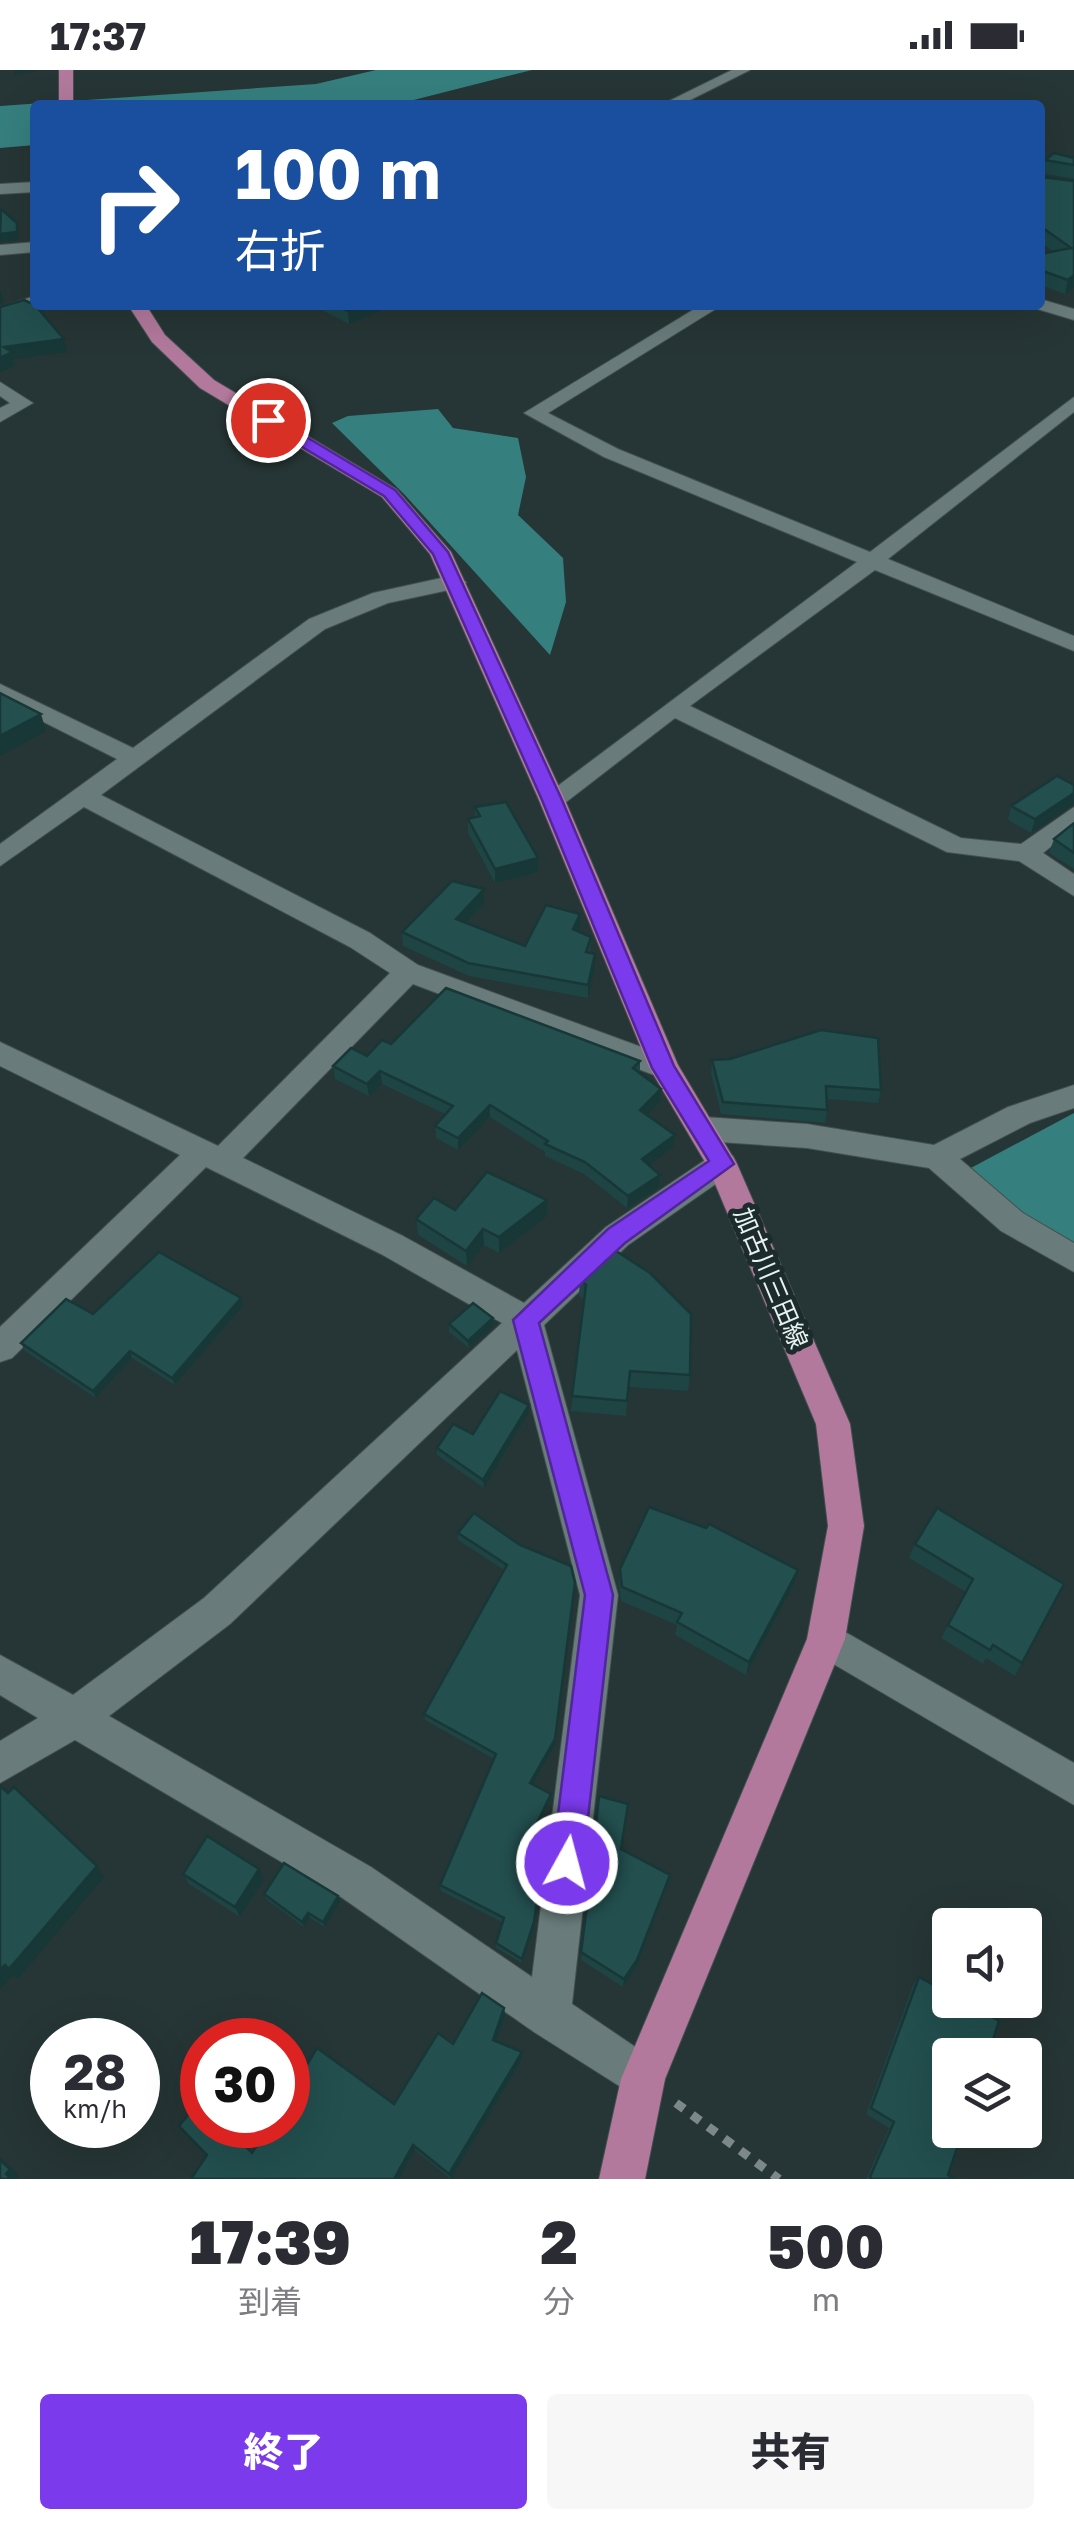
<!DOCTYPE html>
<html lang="ja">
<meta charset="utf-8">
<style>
body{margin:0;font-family:"Golos Text","Noto Sans JP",sans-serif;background:#f7f7f7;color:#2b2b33;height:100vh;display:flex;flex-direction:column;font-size:38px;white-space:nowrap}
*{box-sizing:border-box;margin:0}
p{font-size:32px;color:#7c7c81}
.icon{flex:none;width:55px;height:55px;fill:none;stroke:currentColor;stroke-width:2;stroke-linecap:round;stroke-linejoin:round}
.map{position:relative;height:2109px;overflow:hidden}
.side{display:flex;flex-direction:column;background:#fff;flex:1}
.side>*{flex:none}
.top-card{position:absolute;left:30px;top:30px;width:1015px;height:210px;border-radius:10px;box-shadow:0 10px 40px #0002;background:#1a4fa0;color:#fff;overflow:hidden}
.controls{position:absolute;left:932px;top:1838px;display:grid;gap:20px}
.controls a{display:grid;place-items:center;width:110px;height:110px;border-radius:10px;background:#fff;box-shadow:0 10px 40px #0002;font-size:50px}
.speed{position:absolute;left:30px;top:1948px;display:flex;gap:20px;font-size:50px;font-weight:700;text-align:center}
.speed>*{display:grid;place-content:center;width:130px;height:130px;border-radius:50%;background:#fff;box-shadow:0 10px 40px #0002;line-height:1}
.speed small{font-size:25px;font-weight:400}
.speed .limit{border:15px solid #d22;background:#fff;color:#111}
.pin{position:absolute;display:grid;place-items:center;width:85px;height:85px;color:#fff;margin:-42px;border:5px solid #fff;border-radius:50%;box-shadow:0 2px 10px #0007}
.me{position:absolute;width:110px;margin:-55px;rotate:7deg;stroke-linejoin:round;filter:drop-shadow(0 0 8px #0008)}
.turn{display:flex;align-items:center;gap:35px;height:210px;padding:0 40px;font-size:45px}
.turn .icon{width:130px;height:130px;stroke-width:2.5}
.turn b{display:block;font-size:70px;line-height:85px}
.eta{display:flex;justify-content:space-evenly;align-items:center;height:170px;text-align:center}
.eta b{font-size:60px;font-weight:800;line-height:70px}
.button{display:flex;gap:20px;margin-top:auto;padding:20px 40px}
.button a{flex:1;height:115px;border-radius:10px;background:#7c3aed;color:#fff;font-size:40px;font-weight:800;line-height:115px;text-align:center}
.button a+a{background:#f7f7f7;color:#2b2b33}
.status{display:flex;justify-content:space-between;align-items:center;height:70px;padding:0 50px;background:#fff;direction:ltr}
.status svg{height:28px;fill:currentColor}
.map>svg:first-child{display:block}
.water{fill:#367f7f}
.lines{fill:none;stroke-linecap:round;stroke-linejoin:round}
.minor-casing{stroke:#435050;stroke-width:2}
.primary-casing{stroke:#435050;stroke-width:2}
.path{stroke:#7d8989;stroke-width:9;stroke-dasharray:10 10;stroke-linecap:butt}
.minor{fill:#697b7b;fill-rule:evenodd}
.primary{fill:#b2799c;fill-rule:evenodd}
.wall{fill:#1e4444}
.shaded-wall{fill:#183737}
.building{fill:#234f4f;stroke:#183737;stroke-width:2.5}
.route{fill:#7c3aed;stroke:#51269a;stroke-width:2.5}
.labels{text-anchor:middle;stroke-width:10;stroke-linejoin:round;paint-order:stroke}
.street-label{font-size:25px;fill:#e9f2f2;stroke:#1c2b2b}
</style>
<div class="status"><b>17:37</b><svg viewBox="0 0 49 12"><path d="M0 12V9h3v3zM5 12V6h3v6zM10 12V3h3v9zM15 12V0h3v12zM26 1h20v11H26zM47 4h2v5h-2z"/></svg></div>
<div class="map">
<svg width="1074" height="2109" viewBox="0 0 1074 2109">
<rect width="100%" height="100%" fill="#263535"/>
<g class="water">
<path d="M 376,0 L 532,0 L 394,35 L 35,35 L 35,75 L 0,78 L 0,36 L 316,14 Z"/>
<path d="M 438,339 L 453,358 L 518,368 L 526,407 L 518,445 L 563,488 L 566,532 L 550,585 L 404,424 L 332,353 L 348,346 Z"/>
<path d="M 1074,1043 L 1074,1180 L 1011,1156 L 969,1099 Z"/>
</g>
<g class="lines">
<g class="minor-casing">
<g id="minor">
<path d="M 732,0 L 750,0 L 680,35 L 661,35 Z"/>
<path d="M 35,112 L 35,122 L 0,124 L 0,114 Z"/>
<path d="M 35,172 L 35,182 L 0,185 L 0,175 Z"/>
<path d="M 35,226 L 35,235 L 40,235 L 0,248 L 0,237 Z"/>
<path d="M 1040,229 L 1074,239 L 1074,250 L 1034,238 L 1040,235 Z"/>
<path d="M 701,235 L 722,235 L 548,343 L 618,379 L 870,482 L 1074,327 L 1074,342 L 888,489 L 1074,566 L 1074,581 L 875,500 L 690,636 L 961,768 L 1021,774 L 1074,737 L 1074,758 L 1043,783 L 1074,804 L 1074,826 L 1019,791 L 947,782 L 675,648 L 561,736 L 543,736 L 539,730 L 857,492 L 604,387 L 524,343 Z"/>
<path d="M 0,312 L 33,333 L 0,352 L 0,338 L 10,333 L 0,326 Z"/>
<path d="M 455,505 L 466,512 L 463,517 L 388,533 L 325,559 L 101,725 L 370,863 L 418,895 L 674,989 L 679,997 L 674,1005 L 654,1005 L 413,914 L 243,1088 L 403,1166 L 524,1233 L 606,1157 L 711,1086 L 722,1082 L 733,1086 L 737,1094 L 733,1102 L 628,1175 L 544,1255 L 618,1525 L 572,1934 L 659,1993 L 665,2009 L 659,2025 L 643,2031 L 534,1962 L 341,1827 L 75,1670 L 0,1713 L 0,1671 L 38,1648 L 0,1625 L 0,1585 L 73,1625 L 204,1528 L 502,1253 L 381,1184 L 206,1097 L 12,1288 L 0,1292 L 0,1257 L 180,1085 L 0,996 L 0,972 L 218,1076 L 390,903 L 350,877 L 84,737 L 0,796 L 0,774 L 117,689 L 0,630 L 0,614 L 133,678 L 309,549 L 373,523 ZM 517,1280 L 580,1525 L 532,1907 L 371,1797 L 109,1646 L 230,1554 Z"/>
<path d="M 1074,1015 L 1074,1038 L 1030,1053 L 960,1089 L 1023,1143 L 1074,1173 L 1074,1202 L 1001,1161 L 929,1098 L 807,1078 L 704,1071 L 693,1067 L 689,1059 L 693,1051 L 704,1047 L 807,1054 L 934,1075 L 1008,1037 Z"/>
<path d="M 826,1551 L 1074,1693 L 1074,1735 L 813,1582 L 807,1569 L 813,1556 Z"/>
</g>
</g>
<g class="primary-casing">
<g id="primary">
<rect x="59" y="0" width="14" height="35"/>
<path d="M 128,235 L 146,235 L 165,265 L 214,310 L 396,419 L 451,482 L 565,730 L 678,995 L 737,1094 L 850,1354 L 864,1456 L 845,1569 L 665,2009 L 645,2109 L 599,2109 L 621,2009 L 807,1569 L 828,1456 L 816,1354 L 708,1097 L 649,997 L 539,730 L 430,484 L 382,427 L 200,318 L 152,272 Z"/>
</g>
</g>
<path class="path" d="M 676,2033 L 779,2109"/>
<use href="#minor" class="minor"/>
<use href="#primary" class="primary"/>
</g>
<g class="wall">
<path d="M 1074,88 L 1074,109 L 1042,103 L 1045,90 Z"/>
<path d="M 1040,98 L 1042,107 L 1074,111 L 1074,217 L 1065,224 L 1040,215 L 1040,184 L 1053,181 L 1040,172 Z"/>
<path d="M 280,235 L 381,235 L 381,241 L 349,254 L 312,235 L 284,238 Z"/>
<path d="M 1074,715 L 1031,763 L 1008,750 L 1011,736 Z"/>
<path d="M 475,737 L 538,802 L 495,813 L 468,763 L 468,749 L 475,747 Z"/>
<path d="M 1074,753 L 1074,799 L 1049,783 L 1054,769 Z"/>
<path d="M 484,819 L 484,833 L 466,853 L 525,876 L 580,844 L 580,857 L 578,861 L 591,867 L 590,883 L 595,898 L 588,928 L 469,906 L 403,876 L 402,862 Z"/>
<path d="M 391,974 L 640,991 L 640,1003 L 661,1019 L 660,1032 L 646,1045 L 673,1077 L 649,1095 L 660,1105 L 659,1117 L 627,1138 L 584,1104 L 545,1086 L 545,1082 L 490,1047 L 458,1080 L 436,1068 L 435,1056 L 445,1044 L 382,1014 L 369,1026 L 335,1009 L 333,996 L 367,986 Z"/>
<path d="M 712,990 L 881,1020 L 878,1033 L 827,1029 L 827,1040 L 825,1053 L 721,1044 L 711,1003 Z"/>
<path d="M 547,1130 L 547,1146 L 499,1183 L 484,1175 L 467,1196 L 418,1165 L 416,1149 L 455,1140 Z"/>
<path d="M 580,1210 L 690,1305 L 688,1321 L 628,1317 L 626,1346 L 571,1341 L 584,1230 L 579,1226 Z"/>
<path d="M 243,1236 L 175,1315 L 132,1288 L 96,1328 L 25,1281 L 21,1273 L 93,1244 Z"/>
<path d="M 449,1254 L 493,1256 L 469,1278 L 449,1262 Z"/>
<path d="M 529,1335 L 529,1342 L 484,1418 L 437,1385 L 437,1378 L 473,1364 Z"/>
<path d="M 458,1463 L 575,1520 L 555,1675 L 532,1714 L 551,1724 L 550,1730 L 522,1789 L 534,1857 L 522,1893 L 496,1878 L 496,1873 L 502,1852 L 441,1821 L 440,1815 L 494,1689 L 425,1650 L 424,1644 L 504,1500 L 458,1470 Z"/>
<path d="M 915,1474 L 1064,1514 L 1015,1606 L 986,1588 L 983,1594 L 941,1568 L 966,1522 L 909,1488 Z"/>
<path d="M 620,1499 L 798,1500 L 794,1514 L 746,1605 L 675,1565 L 677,1555 L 621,1531 L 619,1513 Z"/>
<path d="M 599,1726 L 621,1779 L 670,1805 L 668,1814 L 636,1898 L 623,1917 L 581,1890 L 586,1843 L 608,1795 L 592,1791 Z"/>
<path d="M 183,1804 L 264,1810 L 240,1847 L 189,1814 Z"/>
<path d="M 264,1824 L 340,1831 L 325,1857 L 310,1848 L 304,1857 L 266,1829 Z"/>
<path d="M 919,1907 L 948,2105 L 954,2109 L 866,2109 L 889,2058 L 866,2044 L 913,1915 Z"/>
<path d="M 504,1938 L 505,1946 L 496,1971 L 522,1989 L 451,2109 L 415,2080 L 399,2109 L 191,2109 L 252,2083 L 394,2034 L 453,1974 Z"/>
</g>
<g class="shaded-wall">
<path d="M 14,0 L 43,0 L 15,5 Z"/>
<path d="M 17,153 L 19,170 L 0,172 L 0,164 Z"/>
<path d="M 1074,205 L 1074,217 L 1065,224 L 1068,210 Z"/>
<path d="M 0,219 L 4,232 L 0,234 Z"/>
<path d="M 248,235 L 270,235 L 248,240 Z"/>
<path d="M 284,235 L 312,235 L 284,238 Z"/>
<path d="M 364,235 L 381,235 L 381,241 L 349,254 L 348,241 Z"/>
<path d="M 64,269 L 67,282 L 14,289 L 15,295 L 0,303 L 0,288 L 4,277 Z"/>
<path d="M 41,644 L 46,661 L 0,686 L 0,666 Z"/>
<path d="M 1074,723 L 1074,734 L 1031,763 L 1035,749 Z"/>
<path d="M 538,788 L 538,802 L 495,813 L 495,799 Z"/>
<path d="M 484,819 L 484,833 L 457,863 L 456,849 Z"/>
<path d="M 580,844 L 580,857 L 573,873 L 573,859 Z"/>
<path d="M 595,884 L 595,898 L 588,928 L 588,915 Z"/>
<path d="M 380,1001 L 382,1014 L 369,1026 L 367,1014 Z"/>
<path d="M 661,1019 L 660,1032 L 639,1053 L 640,1040 Z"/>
<path d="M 490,1035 L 490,1047 L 458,1080 L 458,1068 Z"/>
<path d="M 675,1065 L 673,1077 L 641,1102 L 642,1089 Z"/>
<path d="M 660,1105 L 659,1117 L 627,1138 L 628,1126 Z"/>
<path d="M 547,1130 L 547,1146 L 499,1183 L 499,1167 Z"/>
<path d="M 483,1159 L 484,1175 L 467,1196 L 466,1181 Z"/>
<path d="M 241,1228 L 243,1236 L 175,1315 L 172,1308 Z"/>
<path d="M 493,1248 L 493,1256 L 469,1278 L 468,1271 Z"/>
<path d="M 130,1281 L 132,1288 L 96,1328 L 93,1321 Z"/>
<path d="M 529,1335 L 529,1342 L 484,1418 L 483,1410 Z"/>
<path d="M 798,1500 L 794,1514 L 746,1605 L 749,1592 Z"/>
<path d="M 575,1520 L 555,1675 L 530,1719 L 530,1713 Z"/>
<path d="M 551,1724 L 550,1730 L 520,1794 L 520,1789 Z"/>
<path d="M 97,1796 L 104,1807 L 18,1909 L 9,1899 Z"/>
<path d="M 259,1799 L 264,1810 L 240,1847 L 235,1837 Z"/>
<path d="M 541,1802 L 534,1857 L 522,1893 L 522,1889 Z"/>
<path d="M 670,1805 L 668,1814 L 636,1898 L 623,1917 L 624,1909 Z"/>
<path d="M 338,1826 L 340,1831 L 325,1857 L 323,1852 Z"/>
<path d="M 308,1843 L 310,1848 L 304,1857 L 302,1852 Z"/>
<path d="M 5,1895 L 14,1905 L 0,1919 L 0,1900 Z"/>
<path d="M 504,1938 L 505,1946 L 494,1977 L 493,1970 Z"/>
<path d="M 522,1982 L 522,1989 L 451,2109 L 449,2104 Z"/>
<path d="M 413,2075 L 415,2080 L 399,2109 L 394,2109 Z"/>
<path d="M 0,2088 L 19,2105 L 16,2109 L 11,2109 L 6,2104 Z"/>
</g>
<g class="building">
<path d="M 1054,83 L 1074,88 L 1074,95 L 1045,90 Z"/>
<path d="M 1040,98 L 1042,107 L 1074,111 L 1074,205 L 1068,210 L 1040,200 L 1040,184 L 1071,178 L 1040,156 L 1042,121 L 1040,120 Z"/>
<path d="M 1,139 L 17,153 L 17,162 L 0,164 Z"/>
<path d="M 24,230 L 35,235 L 64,269 L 4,277 L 12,282 L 0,288 L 0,237 Z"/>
<path d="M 335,235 L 364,235 L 348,241 Z"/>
<path d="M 0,623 L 41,644 L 0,666 Z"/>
<path d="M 1057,706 L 1074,715 L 1074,723 L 1035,749 L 1011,736 Z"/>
<path d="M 506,732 L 538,788 L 495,799 L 468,749 L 480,746 L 475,737 Z"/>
<path d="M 1074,753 L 1074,783 L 1054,769 Z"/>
<path d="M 452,811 L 484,819 L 456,849 L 525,876 L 546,835 L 580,844 L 573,859 L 591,867 L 586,882 L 595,884 L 588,915 L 468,893 L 402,862 Z"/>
<path d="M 446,918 L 640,991 L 633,998 L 661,1019 L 640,1040 L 675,1065 L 642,1089 L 660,1105 L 628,1126 L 585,1092 L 545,1074 L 548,1071 L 490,1035 L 458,1068 L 435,1056 L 453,1036 L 380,1001 L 367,1014 L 333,996 L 351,978 L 367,986 L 382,970 L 391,974 Z"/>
<path d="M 821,960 L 878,968 L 881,1020 L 826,1016 L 827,1040 L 723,1032 L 712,990 L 730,989 Z"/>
<path d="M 487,1102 L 547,1130 L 499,1167 L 483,1159 L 466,1181 L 416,1149 L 434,1128 L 455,1140 Z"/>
<path d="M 613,1179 L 650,1203 L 691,1244 L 690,1305 L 630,1301 L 627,1331 L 572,1326 L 586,1215 L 580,1210 Z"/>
<path d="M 159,1182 L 241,1228 L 172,1308 L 130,1281 L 93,1321 L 21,1273 L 66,1229 L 93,1244 Z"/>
<path d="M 473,1233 L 493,1248 L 468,1271 L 449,1254 Z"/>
<path d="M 500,1321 L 529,1335 L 483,1410 L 437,1378 L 453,1354 L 473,1364 Z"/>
<path d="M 649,1437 L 706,1458 L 709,1454 L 798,1500 L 749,1592 L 677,1552 L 682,1543 L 622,1517 L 620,1499 Z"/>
<path d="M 937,1438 L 1064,1514 L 1022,1593 L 993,1575 L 990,1580 L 948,1555 L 973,1509 L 915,1474 Z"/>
<path d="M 474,1443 L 520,1475 L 571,1496 L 575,1513 L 555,1669 L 530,1713 L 551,1724 L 520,1789 L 542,1796 L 534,1852 L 522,1889 L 496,1873 L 504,1848 L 440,1815 L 496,1684 L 424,1644 L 507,1495 L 458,1463 Z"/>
<path d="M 0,1716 L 8,1723 L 14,1717 L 97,1796 L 9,1899 L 5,1895 L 0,1900 Z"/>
<path d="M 599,1726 L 628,1734 L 621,1779 L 670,1805 L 637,1890 L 624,1909 L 581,1882 L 586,1843 L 612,1787 L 593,1782 Z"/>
<path d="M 207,1766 L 259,1799 L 235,1837 L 183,1804 Z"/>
<path d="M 284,1793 L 338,1826 L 323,1852 L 308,1843 L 302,1852 L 264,1824 Z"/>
<path d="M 919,1907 L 950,1924 L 950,1930 L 961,1930 L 999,1951 L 988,1985 L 950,1985 L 950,2060 L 963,2060 L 948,2105 L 954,2109 L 872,2109 L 870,2107 L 894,2052 L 871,2038 Z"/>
<path d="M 482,1923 L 504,1938 L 493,1970 L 522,1982 L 449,2104 L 413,2075 L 394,2109 L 191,2109 L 207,2085 L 179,2056 L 200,2030 L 202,2032 L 202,2055 L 225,2055 L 252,2083 L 270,2055 L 288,2055 L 288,2026 L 317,1978 L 394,2034 L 438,1963 L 453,1974 Z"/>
<path d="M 0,2090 L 10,2099 L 6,2104 L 11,2109 L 0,2109 Z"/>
</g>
<path class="route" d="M 262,347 L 273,347 L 395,420 L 448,482 L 562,730 L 674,996 L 734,1094 L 625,1173 L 539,1253 L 613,1525 L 583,1793 L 578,1804 L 567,1809 L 556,1804 L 552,1793 L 585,1525 L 513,1250 L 608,1159 L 709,1091 L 652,998 L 542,730 L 433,484 L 384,426 L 262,353 Z"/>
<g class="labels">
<g class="street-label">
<text transform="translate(771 1208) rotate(67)" y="9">加古川三田線</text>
</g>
</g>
</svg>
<div class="controls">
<a><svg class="icon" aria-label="sound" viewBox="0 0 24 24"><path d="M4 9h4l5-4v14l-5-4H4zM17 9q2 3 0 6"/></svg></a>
<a><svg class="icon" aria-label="layers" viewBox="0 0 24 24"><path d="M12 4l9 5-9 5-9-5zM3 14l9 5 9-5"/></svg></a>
</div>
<div class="speed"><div>28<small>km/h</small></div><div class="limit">30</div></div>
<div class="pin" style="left:268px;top:350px;background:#d93025"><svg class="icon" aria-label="arrive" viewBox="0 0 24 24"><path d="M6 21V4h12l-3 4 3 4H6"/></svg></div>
<svg class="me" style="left:567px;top:1793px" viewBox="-20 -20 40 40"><circle r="17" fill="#7c3aed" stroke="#fff" stroke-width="3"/><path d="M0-11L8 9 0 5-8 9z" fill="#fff"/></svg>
<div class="top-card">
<div class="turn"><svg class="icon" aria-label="right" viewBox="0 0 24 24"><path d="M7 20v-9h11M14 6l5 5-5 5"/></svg><div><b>100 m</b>右折</div></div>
</div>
</div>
<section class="side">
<div class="eta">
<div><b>17:39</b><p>到着</p></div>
<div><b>2</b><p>分</p></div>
<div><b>500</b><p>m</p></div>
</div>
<div class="button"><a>終了</a><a>共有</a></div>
</section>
